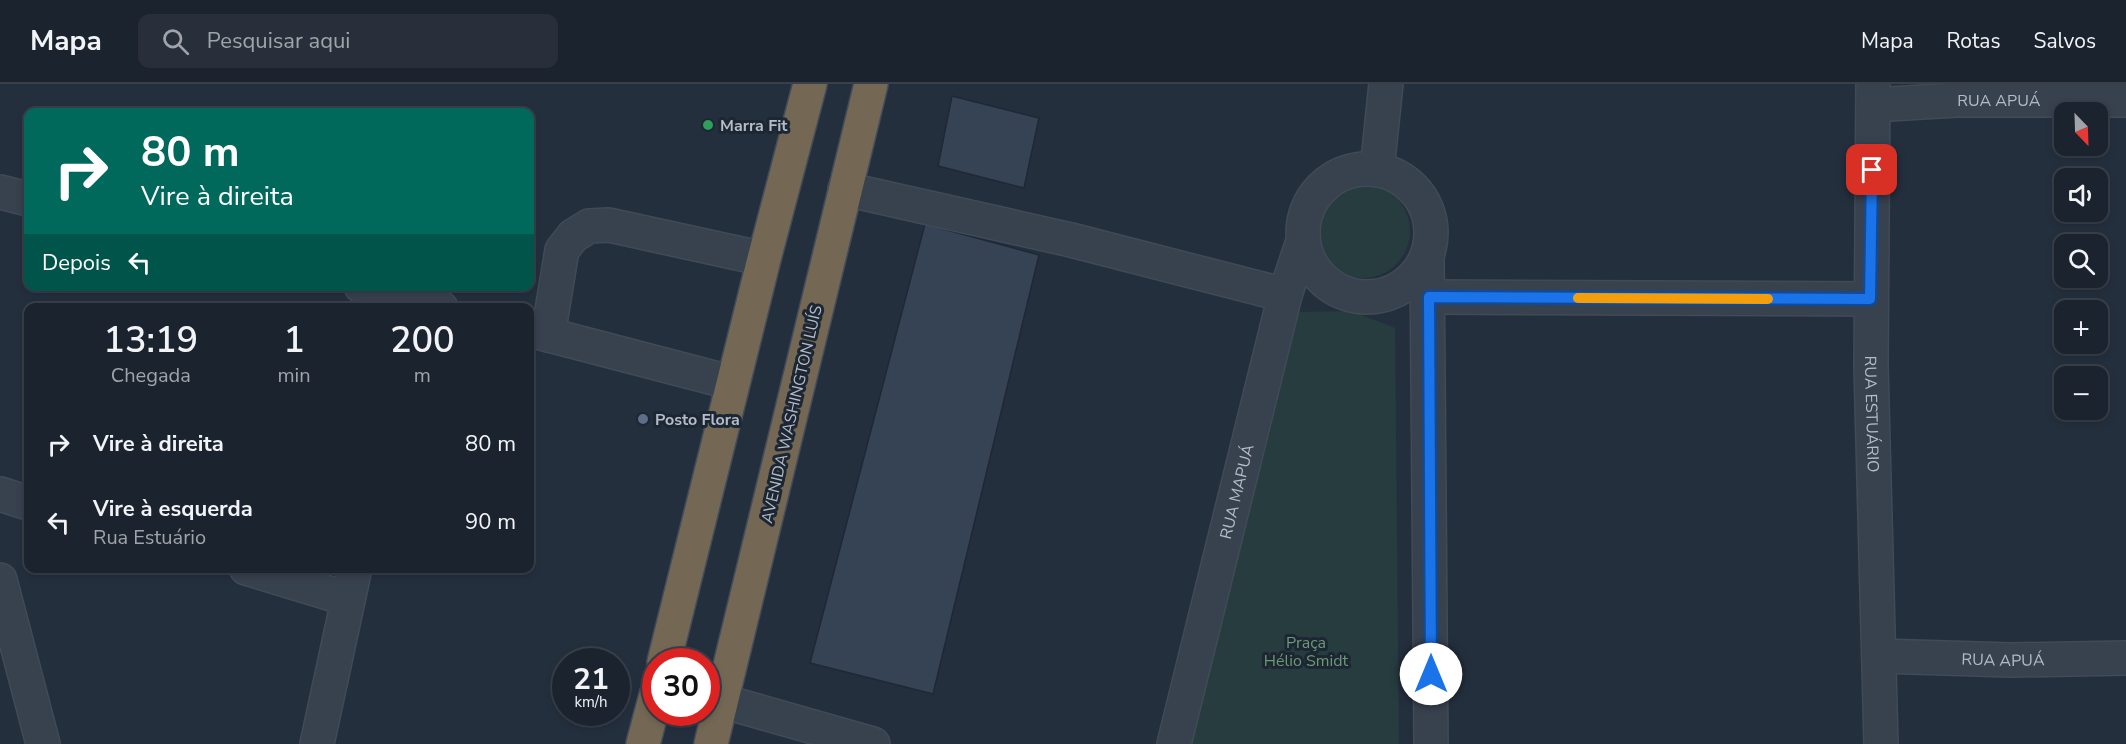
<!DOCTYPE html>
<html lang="pt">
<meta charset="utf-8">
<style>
body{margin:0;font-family:"Nunito Sans",sans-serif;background:#282f3a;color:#f1f3f6;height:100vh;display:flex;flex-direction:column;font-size:22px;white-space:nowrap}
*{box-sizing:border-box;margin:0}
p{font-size:20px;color:#a0a4aa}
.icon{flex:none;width:33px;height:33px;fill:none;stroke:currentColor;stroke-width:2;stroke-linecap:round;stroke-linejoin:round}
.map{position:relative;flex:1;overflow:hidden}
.drawer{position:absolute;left:24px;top:219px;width:510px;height:270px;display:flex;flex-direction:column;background:#1b232e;border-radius:12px;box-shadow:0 3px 9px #0003,0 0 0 2px #39404a}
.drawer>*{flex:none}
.hud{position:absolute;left:24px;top:24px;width:510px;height:183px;border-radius:12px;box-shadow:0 3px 9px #0003,0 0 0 2px #39404a;background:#00695c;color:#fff;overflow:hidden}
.needle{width:39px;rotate:157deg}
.fabs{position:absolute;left:2054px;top:18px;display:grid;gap:12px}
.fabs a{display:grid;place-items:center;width:54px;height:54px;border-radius:12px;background:#1b232e;box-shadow:0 3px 9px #0003,0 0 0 2px #39404a;font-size:30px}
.speed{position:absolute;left:552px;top:564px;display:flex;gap:12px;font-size:30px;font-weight:700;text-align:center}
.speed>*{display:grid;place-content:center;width:78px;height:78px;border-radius:50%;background:#1b232e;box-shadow:0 3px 9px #0003,0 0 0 2px #39404a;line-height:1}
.speed small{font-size:15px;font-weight:400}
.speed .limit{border:9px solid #d22;background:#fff;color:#111}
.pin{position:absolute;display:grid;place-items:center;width:51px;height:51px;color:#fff;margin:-26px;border-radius:12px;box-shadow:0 3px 9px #0006}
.me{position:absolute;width:66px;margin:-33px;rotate:0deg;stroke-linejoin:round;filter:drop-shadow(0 0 4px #0008)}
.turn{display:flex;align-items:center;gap:21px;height:126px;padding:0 18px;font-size:27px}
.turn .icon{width:78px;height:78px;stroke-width:2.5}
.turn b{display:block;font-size:42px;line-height:51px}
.then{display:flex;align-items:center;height:57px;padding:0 18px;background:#0003;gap:12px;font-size:22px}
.eta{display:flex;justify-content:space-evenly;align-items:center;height:102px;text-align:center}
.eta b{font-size:36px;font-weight:600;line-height:42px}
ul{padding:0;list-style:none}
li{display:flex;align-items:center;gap:18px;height:78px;padding:0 18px}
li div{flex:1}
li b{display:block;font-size:22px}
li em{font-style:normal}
header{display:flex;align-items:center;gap:36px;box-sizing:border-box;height:84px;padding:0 30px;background:#1b232e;border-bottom:2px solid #39404a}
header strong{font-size:28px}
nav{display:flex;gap:33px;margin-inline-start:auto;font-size:21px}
.search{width:420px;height:54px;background:#282f3a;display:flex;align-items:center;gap:15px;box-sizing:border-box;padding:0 21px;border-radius:12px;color:#a0a4aa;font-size:22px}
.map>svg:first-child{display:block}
.green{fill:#263c3f}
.building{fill:#364354;stroke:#1f2835;stroke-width:1.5}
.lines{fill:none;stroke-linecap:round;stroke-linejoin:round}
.minor-casing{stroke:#414a57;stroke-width:36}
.highway-casing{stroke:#434c59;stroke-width:36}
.minor{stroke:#38414e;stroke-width:33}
.highway{stroke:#746855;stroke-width:33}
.route-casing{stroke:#114b97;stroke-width:15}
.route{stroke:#1a73e8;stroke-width:10}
.slow{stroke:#f59e0b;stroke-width:10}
.leisure-dot{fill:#2e9e5b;stroke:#1d2633;stroke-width:2}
.service-dot{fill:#5c6f8a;stroke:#1d2633;stroke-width:2}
.labels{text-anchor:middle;stroke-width:6;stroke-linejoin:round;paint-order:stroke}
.street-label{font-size:16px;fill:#b4bcc9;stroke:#1d2633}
.poi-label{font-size:16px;font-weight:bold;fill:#b4bcc9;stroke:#1d2633;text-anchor:start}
.park-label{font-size:16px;fill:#6b9a76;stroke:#1d2633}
</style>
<header>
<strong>Mapa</strong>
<div class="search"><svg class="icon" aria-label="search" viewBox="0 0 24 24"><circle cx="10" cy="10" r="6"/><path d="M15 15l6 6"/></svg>Pesquisar aqui</div>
<nav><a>Mapa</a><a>Rotas</a><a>Salvos</a></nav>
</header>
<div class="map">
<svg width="2126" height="660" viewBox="0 0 2126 660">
<rect width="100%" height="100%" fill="#242f3e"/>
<g class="green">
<circle cx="1363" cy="147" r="47"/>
<path d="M 1352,227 L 1395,244 L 1399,660 L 1189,660 L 1293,228 Z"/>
</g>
<g class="building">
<path d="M 952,12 L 1039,34 L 1024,104 L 938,82 Z"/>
<path d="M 925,140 L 1039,171 L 933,610 L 810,579 Z"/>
</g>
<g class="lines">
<g class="minor-casing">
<g id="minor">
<path id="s1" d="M 1873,0 L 1871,282 L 1881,660"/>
<path id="s2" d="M 1873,21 L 1956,16 L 2126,16"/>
<circle cx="1367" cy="149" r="64"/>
<path d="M 1377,86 L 1386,0"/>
<path d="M 845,105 L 1071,156 L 1285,211"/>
<path d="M 0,108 L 28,115"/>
<path d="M 1427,172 L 1431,660"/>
<path d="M 361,202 L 441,224"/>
<path d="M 1429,213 L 1871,215"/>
<path d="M 530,246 L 733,299"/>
<path d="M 548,251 L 562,166 L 573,152 L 589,142 L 609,141 L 764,175"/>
<path d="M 0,410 L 28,419"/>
<path d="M 246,484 L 348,515"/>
<path d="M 0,496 L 43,660"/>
<path id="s3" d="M 1879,572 L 2011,576 L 2126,574"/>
<path d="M 722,617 L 873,660"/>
<path d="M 317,660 L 355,484"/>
<path id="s4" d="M 1174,660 L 1285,211 L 1303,157"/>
</g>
</g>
<g class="highway-casing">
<g id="highway">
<path d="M 664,578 L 764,175 L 810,0"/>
<path d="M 643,660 L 656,611"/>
<path d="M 711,660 L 871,0"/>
</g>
</g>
<use href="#minor" class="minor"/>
<use href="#highway" class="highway"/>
</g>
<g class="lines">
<g class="route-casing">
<path id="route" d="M 1431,590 L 1429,213 L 1870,215 L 1872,86"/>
</g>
<use href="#route" class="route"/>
<path class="slow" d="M 1578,214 L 1768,215"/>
</g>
<circle class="leisure-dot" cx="708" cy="41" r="6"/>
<circle class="service-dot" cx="643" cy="335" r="6"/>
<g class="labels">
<g class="street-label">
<text dy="6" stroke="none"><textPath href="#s2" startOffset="126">RUA APUÁ</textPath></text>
<text transform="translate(791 330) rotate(-77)" y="6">AVENIDA WASHINGTON LUÍS</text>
<text dy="6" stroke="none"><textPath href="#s1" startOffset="330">RUA ESTUÁRIO</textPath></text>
<text dy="6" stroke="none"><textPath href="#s4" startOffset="260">RUA MAPUÁ</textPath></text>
<text dy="6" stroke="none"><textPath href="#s3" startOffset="124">RUA APUÁ</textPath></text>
</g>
<g class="poi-label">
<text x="720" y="47">Marra Fit</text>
<text x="655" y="341">Posto Flora</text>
</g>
<g class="park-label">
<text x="1306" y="564">Praça<tspan x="1306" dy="18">Hélio Smidt</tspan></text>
</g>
</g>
</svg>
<div class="fabs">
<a><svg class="needle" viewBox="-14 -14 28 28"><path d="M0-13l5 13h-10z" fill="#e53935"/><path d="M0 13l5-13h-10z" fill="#a0a4aa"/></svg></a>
<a><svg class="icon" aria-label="sound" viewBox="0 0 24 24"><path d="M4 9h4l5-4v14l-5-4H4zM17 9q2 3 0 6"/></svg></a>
<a><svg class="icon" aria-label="search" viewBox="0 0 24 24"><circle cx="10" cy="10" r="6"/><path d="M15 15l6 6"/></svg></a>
<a>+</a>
<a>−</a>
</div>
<div class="speed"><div>21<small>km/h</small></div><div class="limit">30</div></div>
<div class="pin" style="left:1872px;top:86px;background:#d93025"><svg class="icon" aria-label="arrive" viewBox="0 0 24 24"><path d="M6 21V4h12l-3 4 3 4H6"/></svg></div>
<svg class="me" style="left:1431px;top:590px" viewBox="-20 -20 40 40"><circle r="19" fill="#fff"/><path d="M0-13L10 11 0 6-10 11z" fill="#1a73e8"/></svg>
<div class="hud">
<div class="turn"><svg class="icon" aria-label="right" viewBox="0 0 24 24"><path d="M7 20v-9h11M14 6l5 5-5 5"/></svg><div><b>80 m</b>Vire à direita</div></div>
<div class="then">Depois<svg class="icon" aria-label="left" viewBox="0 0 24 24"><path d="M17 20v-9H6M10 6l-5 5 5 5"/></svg></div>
</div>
<section class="drawer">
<div class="eta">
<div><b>13:19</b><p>Chegada</p></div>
<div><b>1</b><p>min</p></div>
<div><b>200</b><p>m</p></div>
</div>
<ul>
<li><svg class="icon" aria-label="right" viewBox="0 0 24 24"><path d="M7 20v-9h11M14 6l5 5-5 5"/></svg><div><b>Vire à direita</b></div><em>80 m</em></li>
<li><svg class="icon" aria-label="left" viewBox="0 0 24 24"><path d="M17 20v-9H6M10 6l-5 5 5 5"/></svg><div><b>Vire à esquerda</b><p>Rua Estuário</p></div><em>90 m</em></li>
</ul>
</section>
</div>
